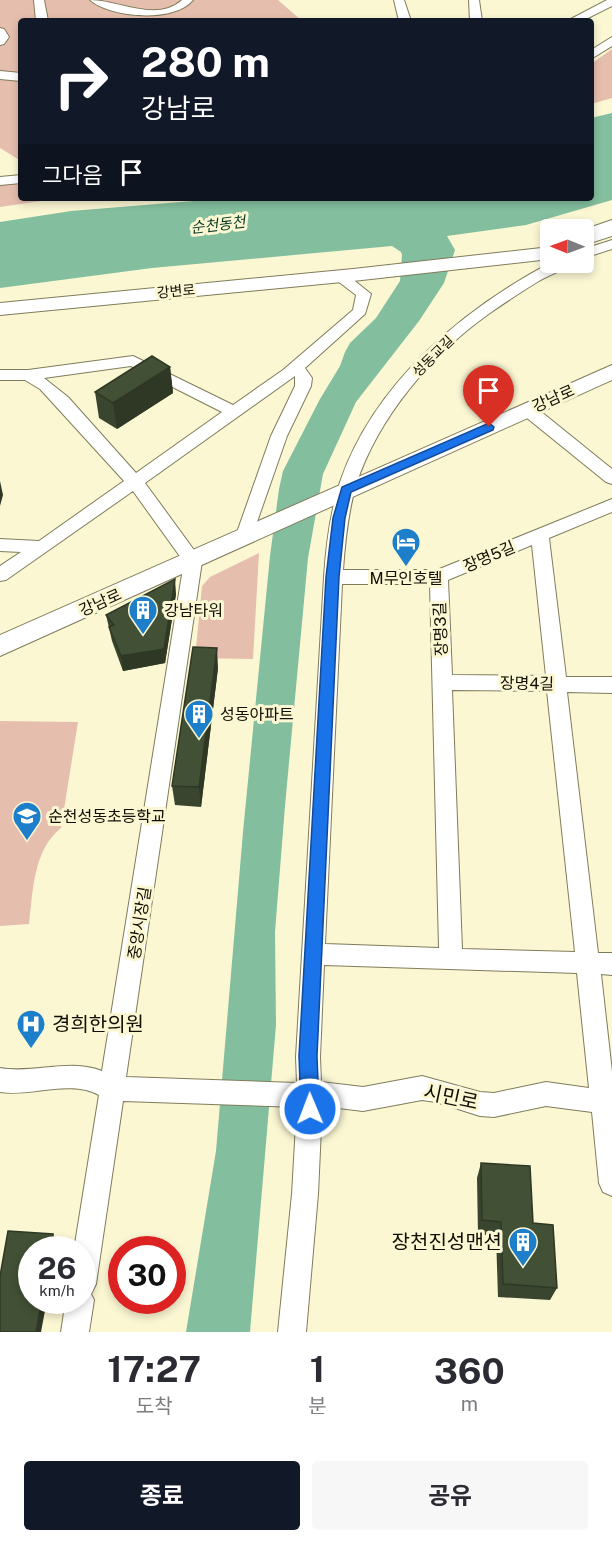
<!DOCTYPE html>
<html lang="ko">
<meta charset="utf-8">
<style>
body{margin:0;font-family:"Public Sans","Noto Sans KR",sans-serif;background:#f7f7f7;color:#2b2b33;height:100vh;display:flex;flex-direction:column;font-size:22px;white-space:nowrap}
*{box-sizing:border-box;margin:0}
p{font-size:20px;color:#7c7c81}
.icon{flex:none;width:33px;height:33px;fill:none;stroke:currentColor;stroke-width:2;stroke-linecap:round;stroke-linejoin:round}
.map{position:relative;height:1332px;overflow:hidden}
.side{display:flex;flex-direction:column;background:#fff;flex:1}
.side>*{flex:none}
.hud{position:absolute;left:18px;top:18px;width:576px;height:183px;border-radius:6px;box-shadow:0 3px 9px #0003;background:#111827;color:#fff;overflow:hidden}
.needle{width:39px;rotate:271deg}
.fabs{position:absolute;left:540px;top:219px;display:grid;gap:12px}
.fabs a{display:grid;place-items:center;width:54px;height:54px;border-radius:6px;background:#fff;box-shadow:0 3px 9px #0003;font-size:30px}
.speed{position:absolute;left:18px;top:1236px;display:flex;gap:12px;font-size:30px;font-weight:700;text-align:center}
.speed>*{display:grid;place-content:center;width:78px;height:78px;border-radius:50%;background:#fff;box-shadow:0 3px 9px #0003;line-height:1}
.speed small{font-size:15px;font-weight:400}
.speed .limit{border:9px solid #d22;background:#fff;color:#111}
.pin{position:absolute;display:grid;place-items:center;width:51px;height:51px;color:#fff;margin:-62px -26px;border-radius:50% 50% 50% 0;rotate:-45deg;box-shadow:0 0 6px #0007}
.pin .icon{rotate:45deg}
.me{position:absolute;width:66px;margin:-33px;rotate:359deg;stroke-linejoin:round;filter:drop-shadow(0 0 4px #0008)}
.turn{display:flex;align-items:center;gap:21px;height:126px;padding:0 24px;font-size:27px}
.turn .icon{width:78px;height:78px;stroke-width:2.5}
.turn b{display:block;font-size:42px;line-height:51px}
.then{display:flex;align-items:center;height:57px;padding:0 24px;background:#0003;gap:12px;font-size:22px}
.eta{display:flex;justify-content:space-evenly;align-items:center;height:102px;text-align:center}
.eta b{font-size:36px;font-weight:700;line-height:42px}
.primary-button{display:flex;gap:12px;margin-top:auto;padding:12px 24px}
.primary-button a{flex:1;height:69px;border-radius:6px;background:#111827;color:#fff;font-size:24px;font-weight:700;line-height:69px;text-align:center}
.primary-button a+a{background:#f7f7f7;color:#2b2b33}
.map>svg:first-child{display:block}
.green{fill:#e6beae}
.water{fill:#83bf9e}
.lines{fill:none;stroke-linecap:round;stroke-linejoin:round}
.street-casing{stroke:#807c5b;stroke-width:2}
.secondary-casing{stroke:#807c5b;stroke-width:2}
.street{fill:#fff;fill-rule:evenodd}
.secondary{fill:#fff;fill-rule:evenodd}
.wall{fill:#39452e}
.shaded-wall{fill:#2e3825}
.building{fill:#425035;stroke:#2e3825;stroke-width:1.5}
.route{fill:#1a73e8;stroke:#114b97;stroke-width:1.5}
.labels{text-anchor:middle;stroke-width:6;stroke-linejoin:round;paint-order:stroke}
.far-street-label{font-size:14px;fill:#110f04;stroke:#fbf7d3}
.far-water-label{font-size:15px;font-style:italic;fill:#073924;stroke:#fbf7d3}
.street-label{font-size:16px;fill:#110f04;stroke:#fbf7d3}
.poi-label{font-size:16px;fill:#110f04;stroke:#fbf7d3;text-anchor:start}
.near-poi-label{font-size:20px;fill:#110f04;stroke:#fbf7d3;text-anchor:start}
.near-street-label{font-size:20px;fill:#110f04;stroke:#fbf7d3}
</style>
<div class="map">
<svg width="612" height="1332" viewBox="0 0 612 1332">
<rect width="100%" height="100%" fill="#fbf7d3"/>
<g class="green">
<path d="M 0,0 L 278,0 L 302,21 L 21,21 L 21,161 L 0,148 Z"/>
<path d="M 612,49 L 612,98 L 591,104 L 591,64 Z"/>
<path d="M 21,181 L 21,198 L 61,198 L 0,207 L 0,183 Z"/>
<path d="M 259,553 L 253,659 L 195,658 L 202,586 L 210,577 Z"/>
<path d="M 0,721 L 78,722 L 61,828 C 33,850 33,892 29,924 L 0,926 Z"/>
</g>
<path class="water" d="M 612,113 L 612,200 L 526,225 L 447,236 L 455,250 L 444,283 L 419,321 L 356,402 L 323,474 L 308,558 L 285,806 L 275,932 L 276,1025 L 250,1332 L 186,1332 L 216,1151 L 243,832 L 270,556 L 279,489 L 283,471 L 320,399 L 340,366 L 345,352 L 350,343 L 376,318 L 400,281 L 402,255 L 401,252 L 392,246 L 152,268 L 0,288 L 0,222 L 71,211 L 230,198 L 591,198 L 591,118 Z"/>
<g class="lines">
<g class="street-casing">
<g id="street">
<path d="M 34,0 L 44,0 L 48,21 L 36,21 Z"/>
<path d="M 90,0 C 118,0 157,23 182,0 L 193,0 C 174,23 111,18 90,0 Z"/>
<path d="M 394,0 L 404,0 L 411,21 L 399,21 Z"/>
<path d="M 469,0 L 479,0 L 482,21 L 470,21 Z"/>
<path d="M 607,0 L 612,0 L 612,6 L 582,21 L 567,21 Z"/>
<path d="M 0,28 L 4,29 L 9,37 L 4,44 L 0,45 Z"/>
<path d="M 612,37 L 612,46 L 591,59 L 591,50 Z"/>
<path d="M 0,71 L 21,73 L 21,81 L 0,79 Z"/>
<path d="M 21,175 L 21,183 L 0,185 L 0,177 Z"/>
<path d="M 612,220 L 612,229 L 584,238 L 583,230 Z"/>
<path d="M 612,240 L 612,249 L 584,258 L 584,249 Z"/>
<path d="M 552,262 L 571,262 C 563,271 549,275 539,281 C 522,291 506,302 490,313 C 432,354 378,417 356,485 C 348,512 345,542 343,570 L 437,570 L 612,499 L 612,512 L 549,538 L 566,677 L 612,677 L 612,693 L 567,692 L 598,953 L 612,953 L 612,975 L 601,974 L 612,1072 L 612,1196 L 603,1192 L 599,1183 L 592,1112 L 546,1106 L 494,1117 L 480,1116 L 436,1102 L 422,1100 L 363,1111 L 322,1106 L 318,1194 L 306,1332 L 278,1332 L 292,1194 L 297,1107 L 123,1101 L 96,1284 L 91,1294 L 94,1300 L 89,1332 L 61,1332 L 66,1300 L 82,1300 L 82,1250 L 74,1250 L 99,1095 C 69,1079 32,1097 0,1092 L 0,1068 C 35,1074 69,1058 102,1071 L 184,562 L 133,491 L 6,580 L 0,581 L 0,566 L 21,552 L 0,551 L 0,539 L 39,541 L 124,481 L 40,389 L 25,380 L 0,380 L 0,370 L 28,370 L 133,356 L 233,405 L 283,370 L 353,310 L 356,295 L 335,279 L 333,276 L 335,273 L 345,273 L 371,294 L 365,314 L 305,368 L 312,378 L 311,386 L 287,436 L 250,542 L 244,544 L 238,542 L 235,538 L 271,436 L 295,386 L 295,376 L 145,483 L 202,561 L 126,1077 L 297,1083 L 296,1057 L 324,577 C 326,545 330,513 340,482 C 374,383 463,309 552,262 ZM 131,366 L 222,412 L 136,473 L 68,397 L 44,378 ZM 532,545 L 546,676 L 452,675 L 448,580 ZM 342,584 L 430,584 L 439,948 L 325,944 ZM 452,690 L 547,691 L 575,952 L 462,949 ZM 324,965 L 577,973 L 589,1088 L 546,1082 L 494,1093 L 480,1092 L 422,1076 L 363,1087 L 321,1082 L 320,1057 Z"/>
<path d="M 528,405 L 534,406 L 612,469 L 612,484 L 606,482 L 522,414 L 520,410 L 522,406 Z"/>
</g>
</g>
<g class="secondary-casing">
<g id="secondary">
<path d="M 612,224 L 612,236 L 584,245 L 584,233 Z"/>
<path d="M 550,247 L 550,259 L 353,281 L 0,315 L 0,303 L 353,269 Z"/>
<path d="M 612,365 L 612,380 L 0,656 L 0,635 Z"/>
</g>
</g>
<use href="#street" class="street"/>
<use href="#secondary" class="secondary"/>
</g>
<g class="wall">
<path d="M 170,367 L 173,393 L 117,429 L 99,418 L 95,392 Z"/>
<path d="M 176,594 L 165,663 L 123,671 L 112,641 L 106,615 Z"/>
<path d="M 218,668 L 201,807 L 175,805 L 172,786 Z"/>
<path d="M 481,1163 L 533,1223 L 557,1288 L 550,1300 L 498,1297 L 496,1236 L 478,1234 L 477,1178 Z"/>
</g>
<g class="shaded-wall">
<path d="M 170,367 L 173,393 L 117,429 L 113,403 Z"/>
<path d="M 0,481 L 3,495 L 0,506 Z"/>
<path d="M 175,579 L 176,594 L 165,663 L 123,671 L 121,656 Z"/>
<path d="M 217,648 L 218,668 L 201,807 L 199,787 Z"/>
<path d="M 53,1234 L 56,1241 L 55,1250 L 50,1250 Z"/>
<path d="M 42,1300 L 47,1300 L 41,1332 L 36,1332 Z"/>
</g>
<g class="building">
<path d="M 152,356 L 170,367 L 113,403 L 95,392 Z"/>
<path d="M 175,579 L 164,649 L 121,656 L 109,627 L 114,625 L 106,615 Z"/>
<path d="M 193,647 L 217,648 L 199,787 L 172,786 Z"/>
<path d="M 481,1163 L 530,1166 L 533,1223 L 553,1225 L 557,1288 L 503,1284 L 501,1222 L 482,1220 Z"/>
<path d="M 8,1231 L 53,1234 L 50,1250 L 32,1250 L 32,1300 L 42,1300 L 36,1332 L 0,1332 L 0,1276 Z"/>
</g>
<path class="route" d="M 489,423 L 494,427 L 493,430 L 351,492 L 345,518 L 339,577 L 317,1056 L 319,1109 L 316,1115 L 310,1118 L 304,1115 L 301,1109 L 299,1056 L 326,577 L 333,518 L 342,487 Z"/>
<defs>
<g id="hotel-pin" transform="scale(1.5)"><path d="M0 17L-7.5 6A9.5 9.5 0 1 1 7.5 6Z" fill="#1d7eca" stroke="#fbf7d3"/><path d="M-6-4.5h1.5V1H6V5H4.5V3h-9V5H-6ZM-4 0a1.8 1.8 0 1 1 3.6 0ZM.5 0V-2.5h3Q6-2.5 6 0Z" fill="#fff"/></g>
<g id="building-pin" transform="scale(1.5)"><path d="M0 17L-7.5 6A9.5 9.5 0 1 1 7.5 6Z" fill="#1d7eca" stroke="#fbf7d3"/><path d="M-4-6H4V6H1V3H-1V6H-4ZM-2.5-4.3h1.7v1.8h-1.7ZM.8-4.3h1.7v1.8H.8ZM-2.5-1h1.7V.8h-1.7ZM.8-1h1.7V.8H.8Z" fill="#fff"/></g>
<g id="school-pin" transform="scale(1.5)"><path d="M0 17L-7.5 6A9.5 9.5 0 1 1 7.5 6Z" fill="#1d7eca" stroke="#fbf7d3"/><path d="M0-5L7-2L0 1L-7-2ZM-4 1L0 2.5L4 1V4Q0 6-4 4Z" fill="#fff"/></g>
<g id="hospital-pin" transform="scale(1.5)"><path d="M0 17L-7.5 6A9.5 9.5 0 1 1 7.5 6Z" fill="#1d7eca" stroke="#fbf7d3"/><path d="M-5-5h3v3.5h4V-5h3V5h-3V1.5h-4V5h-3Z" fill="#fff"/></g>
</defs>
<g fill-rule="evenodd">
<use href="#hotel-pin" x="406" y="542"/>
<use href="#building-pin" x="143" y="610"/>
<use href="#building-pin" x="199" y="714"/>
<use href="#school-pin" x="27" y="816"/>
<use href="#hospital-pin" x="31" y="1024"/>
<use href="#building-pin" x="523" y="1242"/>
</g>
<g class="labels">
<g class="far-street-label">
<text transform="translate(176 291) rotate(-5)" y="5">강변로</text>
<text transform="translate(433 356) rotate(-45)" y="5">성동교길</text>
</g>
<g class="far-water-label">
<text transform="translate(218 225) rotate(-7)" y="5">순천동천</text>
</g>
<g class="street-label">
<text transform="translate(553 398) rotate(-24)" y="6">강남로</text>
<text transform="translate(489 556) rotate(-23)" y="6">장명5길</text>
<text transform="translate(100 602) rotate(-24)" y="6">강남로</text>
<text transform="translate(440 629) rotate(-92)" y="6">장명3길</text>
<text transform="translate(527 683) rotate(1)" y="6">장명4길</text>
<text transform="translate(139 923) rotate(-81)" y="6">중앙시장길</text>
</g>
<g class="poi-label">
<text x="406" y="584" text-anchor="middle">M무인호텔</text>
<text x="164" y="616">강남타워</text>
<text x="220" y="720">성동아파트</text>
<text x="48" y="822">순천성동초등학교</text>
</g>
<g class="near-poi-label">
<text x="52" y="1031">경희한의원</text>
<text x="502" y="1249" text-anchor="end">장천진성맨션</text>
</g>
<g class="near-street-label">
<text transform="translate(451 1097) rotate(12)" y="7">시민로</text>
</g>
</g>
</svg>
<div class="fabs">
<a><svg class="needle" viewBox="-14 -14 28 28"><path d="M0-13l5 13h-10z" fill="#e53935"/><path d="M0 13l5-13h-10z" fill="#7c7c81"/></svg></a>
</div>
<div class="speed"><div>26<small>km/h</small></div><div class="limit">30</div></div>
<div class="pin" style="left:489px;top:427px;background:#d93025"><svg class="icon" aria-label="arrive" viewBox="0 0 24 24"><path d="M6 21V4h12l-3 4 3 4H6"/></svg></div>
<svg class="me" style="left:310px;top:1109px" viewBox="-20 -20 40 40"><circle r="17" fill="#1a73e8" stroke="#fff" stroke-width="3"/><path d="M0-11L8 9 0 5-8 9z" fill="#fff"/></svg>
<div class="hud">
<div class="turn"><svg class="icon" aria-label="right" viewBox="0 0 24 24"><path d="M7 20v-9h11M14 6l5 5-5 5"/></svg><div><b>280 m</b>강남로</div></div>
<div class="then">그다음<svg class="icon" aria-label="arrive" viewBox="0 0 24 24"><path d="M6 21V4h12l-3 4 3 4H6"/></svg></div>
</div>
</div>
<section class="side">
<div class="eta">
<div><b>17:27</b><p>도착</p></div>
<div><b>1</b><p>분</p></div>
<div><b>360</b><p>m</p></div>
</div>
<div class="primary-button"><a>종료</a><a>공유</a></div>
</section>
